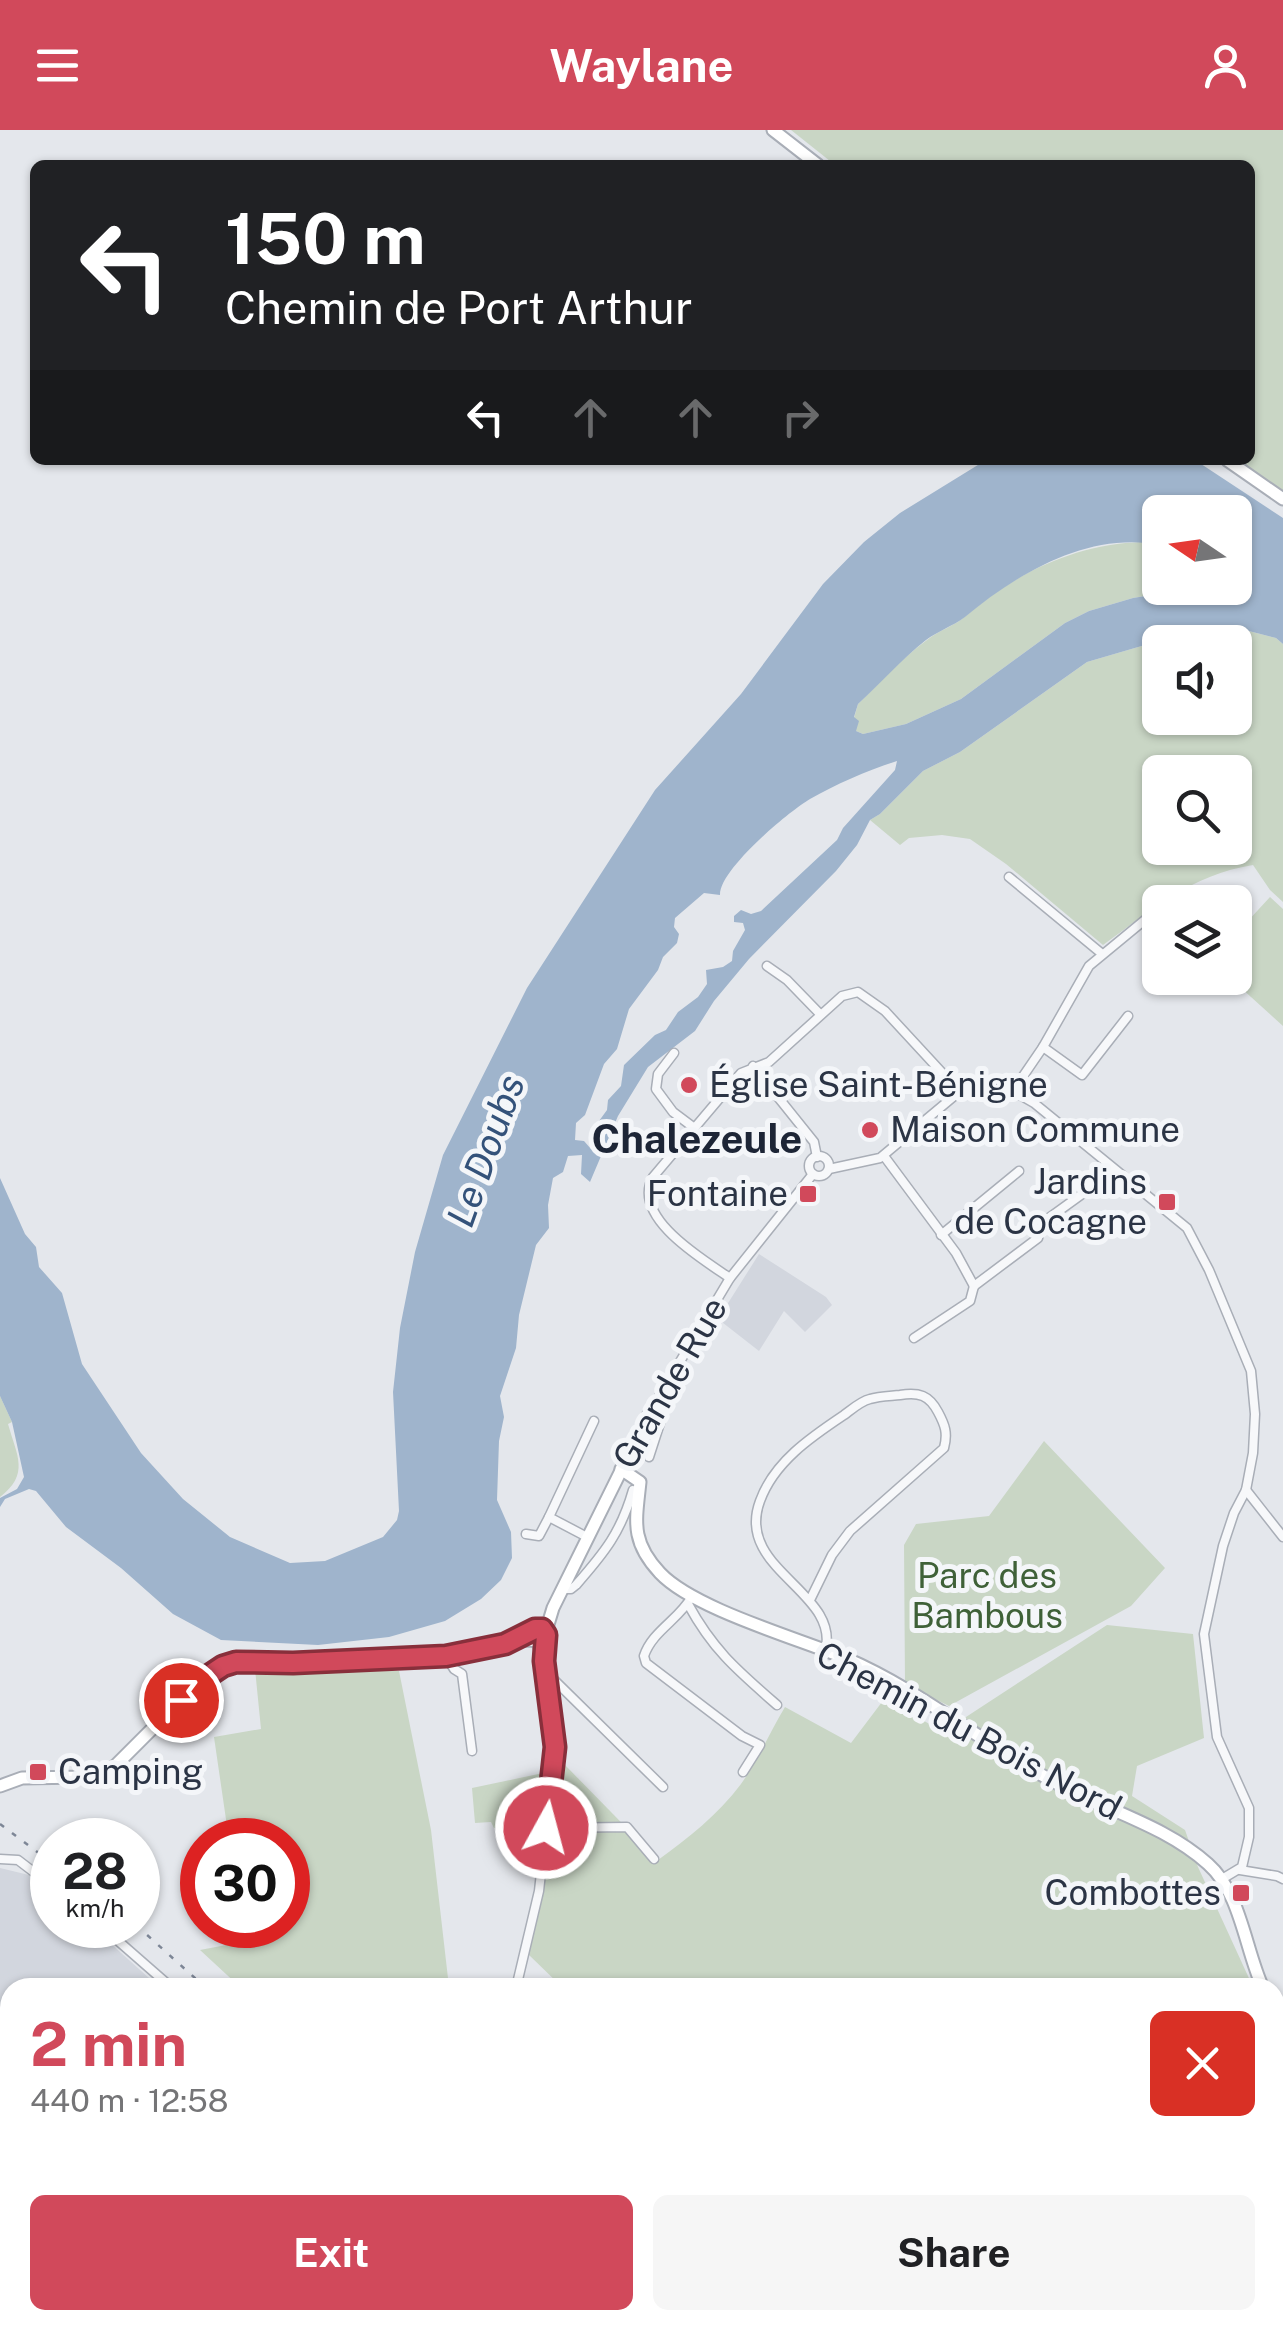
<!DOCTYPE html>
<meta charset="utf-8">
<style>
body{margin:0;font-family:"Public Sans",sans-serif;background:#f6f6f6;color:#202124;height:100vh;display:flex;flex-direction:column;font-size:38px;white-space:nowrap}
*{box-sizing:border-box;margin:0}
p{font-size:32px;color:#757577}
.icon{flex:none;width:55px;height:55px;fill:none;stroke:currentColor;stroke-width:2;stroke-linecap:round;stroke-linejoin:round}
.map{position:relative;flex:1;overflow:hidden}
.sheet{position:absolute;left:0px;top:1848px;width:1285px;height:352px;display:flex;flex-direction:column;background:#fff;border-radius:30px 30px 0 0;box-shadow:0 2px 8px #0004}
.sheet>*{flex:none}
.banner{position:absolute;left:30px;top:30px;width:1225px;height:305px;border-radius:15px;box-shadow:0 2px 8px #0004;background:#202124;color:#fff;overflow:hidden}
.needle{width:65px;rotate:283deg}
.buttons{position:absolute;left:1142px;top:365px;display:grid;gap:20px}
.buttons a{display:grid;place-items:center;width:110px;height:110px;border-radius:15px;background:#fff;box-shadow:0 2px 8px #0004;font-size:50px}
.speed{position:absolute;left:30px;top:1688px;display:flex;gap:20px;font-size:50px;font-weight:700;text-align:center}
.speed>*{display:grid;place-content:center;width:130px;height:130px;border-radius:50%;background:#fff;box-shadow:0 2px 8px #0004;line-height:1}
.speed small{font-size:25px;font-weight:400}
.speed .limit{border:15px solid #d22;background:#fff;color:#111}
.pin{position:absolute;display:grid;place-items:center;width:85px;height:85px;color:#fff;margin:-42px;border:5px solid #fff;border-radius:50%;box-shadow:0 2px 10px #0007}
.me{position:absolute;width:110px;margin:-55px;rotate:7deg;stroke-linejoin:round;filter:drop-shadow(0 0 8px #0008)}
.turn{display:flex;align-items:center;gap:35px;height:210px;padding:0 30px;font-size:45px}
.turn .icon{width:130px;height:130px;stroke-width:2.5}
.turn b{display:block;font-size:70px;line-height:85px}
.lanes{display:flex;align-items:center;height:95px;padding:0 30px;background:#0003;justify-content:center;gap:50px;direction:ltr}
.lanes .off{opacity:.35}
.round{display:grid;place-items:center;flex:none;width:105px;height:105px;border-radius:15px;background:#f6f6f6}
.headline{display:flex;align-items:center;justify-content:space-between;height:170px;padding:0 30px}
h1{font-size:60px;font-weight:700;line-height:75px;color:#d1495b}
.action{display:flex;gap:20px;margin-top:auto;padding:20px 30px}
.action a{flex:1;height:115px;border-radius:15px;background:#d1495b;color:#fff;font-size:40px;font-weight:700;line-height:115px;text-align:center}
.action a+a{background:#f6f6f6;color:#202124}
header{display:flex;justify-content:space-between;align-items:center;height:130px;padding:0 30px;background:#d1495b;color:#fff;font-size:45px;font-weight:700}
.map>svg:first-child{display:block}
.built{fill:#d2d6de}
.green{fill:#c9d6c5;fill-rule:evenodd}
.water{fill:#9fb4cc;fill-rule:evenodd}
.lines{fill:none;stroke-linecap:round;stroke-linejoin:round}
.street-casing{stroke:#a9aeb7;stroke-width:11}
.secondary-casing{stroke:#a9aeb7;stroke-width:15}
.street{stroke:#f7f8fa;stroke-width:8}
.secondary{stroke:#fff;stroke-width:11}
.rail{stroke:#7d8696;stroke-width:2.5;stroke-dasharray:5 10;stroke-linecap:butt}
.route-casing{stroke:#882f3b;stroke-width:25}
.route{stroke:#d1495b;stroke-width:18}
.poi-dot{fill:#d1495b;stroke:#f4f6f9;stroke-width:4}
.labels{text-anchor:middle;stroke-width:10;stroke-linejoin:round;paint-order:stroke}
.poi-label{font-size:35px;fill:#2b3445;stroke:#f4f6f9;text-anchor:start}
.street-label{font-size:35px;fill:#2b3445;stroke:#f4f6f9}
.park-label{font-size:35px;fill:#3f6138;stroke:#f4f6f9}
.water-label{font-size:38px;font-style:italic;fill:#34527a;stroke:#f4f6f9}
.quarter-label{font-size:40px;font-weight:bold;fill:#1d2536;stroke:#f4f6f9}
</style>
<header><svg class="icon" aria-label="menu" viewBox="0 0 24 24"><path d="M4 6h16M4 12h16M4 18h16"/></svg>Waylane<svg class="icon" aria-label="person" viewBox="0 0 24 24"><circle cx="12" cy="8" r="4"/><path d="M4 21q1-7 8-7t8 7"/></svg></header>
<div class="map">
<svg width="1283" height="2199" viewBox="0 0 1283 2199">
<rect width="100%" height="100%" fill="#e4e7ec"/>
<g class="built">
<path d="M 759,1124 L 826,1167 L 832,1175 L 805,1202 L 784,1181 L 759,1221 L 718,1189 Z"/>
<path d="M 0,1738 L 29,1745 L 52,1764 L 52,1795 L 90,1795 L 159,1857 L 10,1858 L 10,2190 L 349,2190 L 353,2199 L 0,2199 Z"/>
</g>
<g class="green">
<path d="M 791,0 L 1283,0 L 1283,363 L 1237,330 L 1250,330 L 1250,35 L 835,35 Z"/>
<path d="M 1142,412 L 1160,415 L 1160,458 L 1196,458 L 1133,468 L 1089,481 L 1065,493 L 961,569 L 906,594 L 863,604 L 856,601 L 854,588 L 858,574 C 881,552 902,528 927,510 C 939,500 955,496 967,485 C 1016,442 1077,414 1142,412 Z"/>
<path d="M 1245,500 L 1276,508 L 1283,514 L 1283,772 L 1270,760 L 1253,735 C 1191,745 1153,779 1103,815 L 1006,734 L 970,709 L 942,705 L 909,708 L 900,715 L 870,690 L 880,684 L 923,641 L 960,622 L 1087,532 L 1186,503 ZM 1160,512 L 1235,512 L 1235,588 L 1160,588 ZM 1160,642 L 1235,642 L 1235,718 L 1160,718 Z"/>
<path d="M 1270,767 L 1283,779 L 1283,896 L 1230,848 L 1235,848 L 1235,805 Z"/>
<path d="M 0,1266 L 12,1292 L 8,1294 C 17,1326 30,1344 0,1367 Z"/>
<path d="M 1044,1311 L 1165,1438 L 1131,1476 L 949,1576 L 905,1554 L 904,1415 L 916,1394 L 989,1386 Z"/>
<path d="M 1107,1495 L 1193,1504 L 1204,1608 L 1137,1636 L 1132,1666 L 1185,1700 L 1198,1737 L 1253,1857 L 640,1858 L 631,1850 L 623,1857 L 563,1858 L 528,1824 L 565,1635 L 658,1730 C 688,1708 718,1685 741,1654 C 758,1630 770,1602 785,1577 L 851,1613 L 885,1568 L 943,1602 Z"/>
<path d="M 255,1539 L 399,1541 L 431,1700 L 449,1857 L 240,1857 L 200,1820 L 242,1812 L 240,1795 L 288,1795 L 288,1710 L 229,1710 L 214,1607 L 261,1599 Z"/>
<path d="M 548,1642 L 539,1696 L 494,1698 L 491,1692 L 475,1693 L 472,1658 Z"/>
<path d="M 1275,1902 L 1283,1917 L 1283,2199 L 435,2199 L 431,2190 L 1275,2190 Z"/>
</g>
<path class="water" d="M 986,330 L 1195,330 L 1283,388 L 1283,514 L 1276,508 L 1245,500 L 1186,503 L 1087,532 L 960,622 L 923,641 L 880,684 L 870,690 L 857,715 L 836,741 L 749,829 L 714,871 L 695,901 L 648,937 L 618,986 L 590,1052 L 581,1044 L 582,1025 L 568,1026 L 563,1042 L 553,1048 L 548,1075 L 549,1098 L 536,1115 L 519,1185 L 516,1218 L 500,1266 L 504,1287 L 499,1311 L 497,1370 L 511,1402 L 512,1428 L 501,1450 L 481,1469 L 445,1491 L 389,1507 L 318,1515 L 221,1510 L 173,1484 L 121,1438 L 66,1397 L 36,1361 L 29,1359 L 5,1369 L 0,1377 L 0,1368 L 17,1359 L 24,1347 L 12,1292 L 0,1266 L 0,1048 L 25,1104 L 36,1117 L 39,1137 L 62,1163 L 82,1234 L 141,1323 L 183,1369 L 230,1407 L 290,1433 L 325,1431 L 383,1407 L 397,1390 L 399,1381 L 393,1262 L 400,1198 L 415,1122 L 443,1025 L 527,858 L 655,660 L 741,564 L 823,454 L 864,412 L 900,383 ZM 1160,382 L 1235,382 L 1235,458 L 1189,459 L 1133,468 L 1089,481 L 1065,493 L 961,569 L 906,594 L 863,604 L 856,601 L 859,591 L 854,587 L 858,574 C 881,553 902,529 926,510 C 938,501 953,496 965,487 C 1018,443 1089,401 1160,415 ZM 897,631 L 895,640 L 843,698 L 837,710 L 761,781 L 751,784 L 741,780 L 734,786 L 734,792 L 743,793 L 745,800 L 733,821 L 732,831 L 723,837 L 706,840 L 707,854 L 698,867 L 678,882 L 666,900 L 655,905 L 624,935 L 621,956 L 608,970 L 607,980 L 599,991 L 605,1005 L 598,1019 L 591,1019 L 584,1011 L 575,1010 L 576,993 L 585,985 L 604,934 L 617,919 L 629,879 L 658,840 L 663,827 L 677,813 L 679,804 L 674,797 L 675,788 L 704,763 L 720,765 C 719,740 788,682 810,669 C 836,654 869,640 897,631 Z"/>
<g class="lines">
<g class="street-casing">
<g id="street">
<path d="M 1009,747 L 1101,823"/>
<path d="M 767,836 L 787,850 L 820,884"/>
<path d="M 1043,917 L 1082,945 L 1128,886"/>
<path d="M 674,923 L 658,944 L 656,959 L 673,982 L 693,997"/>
<path d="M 753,936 L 814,1012 L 817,1027"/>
<path d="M 1013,961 L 1043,917 L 1089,836 L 1152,784"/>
<circle cx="819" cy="1036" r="10"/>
<path d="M 884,1026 L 956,1123 L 974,1156"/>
<path d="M 829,1039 L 880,1028 L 965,957 L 1013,961 L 1034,973 L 1187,1098 L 1209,1140 L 1251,1241 L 1255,1284 L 1253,1323 L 1246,1360 L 1234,1383 L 1223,1416 L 1204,1504 L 1217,1607 L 1249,1678 L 1249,1707 L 1242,1737 L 1222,1749"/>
<path d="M 941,1105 L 1019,1041"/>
<path d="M 730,1148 C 702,1129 631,1087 653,1047 L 741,943 L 769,932 L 842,866 L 858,862 L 885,881 L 958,960"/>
<path d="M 974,1156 L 1038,1108 L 1042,1093 L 1114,1041"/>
<path d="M 914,1208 L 970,1171 L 974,1156"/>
<path d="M 649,1327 L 661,1290 L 651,1280 L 730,1148 L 813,1044"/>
<path d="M 1246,1360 L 1283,1407"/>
<path d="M 526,1404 L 539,1406 L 549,1387"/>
<path d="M 587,1407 L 549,1387 L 594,1291"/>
<path d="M 563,1459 L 571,1459 L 576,1455 C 605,1422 621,1402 633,1360"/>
<path d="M 692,1466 C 680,1489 652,1501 644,1526 L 646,1533 L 742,1606 L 760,1615 L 743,1642"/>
<path d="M 810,1470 L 832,1425 L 850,1401 L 944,1318 C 948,1303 945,1295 938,1282 C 929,1265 919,1262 900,1265 C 891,1266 879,1266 870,1269 C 861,1271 852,1279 844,1285 C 811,1307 774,1332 760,1371 C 734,1440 842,1462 825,1522"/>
<path d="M 688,1474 C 713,1520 737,1540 777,1575"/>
<path d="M 446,1526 L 454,1539 L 462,1544 L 472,1621"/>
<path d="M 546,1542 L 663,1657"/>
<path d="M 546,1698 L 627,1697 L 654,1729"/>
<path d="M 0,1729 L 18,1730 L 52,1756"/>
<path d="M 1240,1740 L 1277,1746 L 1283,1749"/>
<path d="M 100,1795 L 172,1858"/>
<path d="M 516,1858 L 539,1761 L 555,1617 L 546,1542 L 536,1512"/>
</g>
</g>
<g class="secondary-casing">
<g id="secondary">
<path d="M 773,0 L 818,35"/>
<path d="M 1227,330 L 1283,369"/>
<path d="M 621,1339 L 640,1352 C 636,1391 630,1411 660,1443 C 694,1479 797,1508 845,1528 C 925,1562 991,1621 1068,1659 C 1115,1683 1168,1698 1208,1734 C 1241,1763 1245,1819 1263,1858"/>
<path d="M 0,1656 L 22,1648 L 84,1647 L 115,1636 L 201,1550 L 223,1535 L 236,1532 L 293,1533 L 446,1526 L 526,1510 L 543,1511 L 553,1478 L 651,1280"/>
<path d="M 1275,1882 L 1283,1895"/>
<path d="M 1275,1939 L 1283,1943"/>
<path d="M 1275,2189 L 1283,2193"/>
</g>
</g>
<use href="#street" class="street"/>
<use href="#secondary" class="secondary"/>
<g class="rail">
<path d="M 0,1694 L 52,1733"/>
<path d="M 136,1795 L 206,1858"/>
<path d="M 493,2190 L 500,2199"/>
</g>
</g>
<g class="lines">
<g class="route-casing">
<path id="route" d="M 181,1570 L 202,1550 L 223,1536 L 236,1532 L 293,1533 L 446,1526 L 505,1514 L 535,1499 L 542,1499 L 546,1505 L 544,1531 L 555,1617 L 546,1698"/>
</g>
<use href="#route" class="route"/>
</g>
<g class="poi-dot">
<circle cx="689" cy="955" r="10"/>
<circle cx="870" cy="1000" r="10"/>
<rect x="798" y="1054" width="20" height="20" rx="5"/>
<rect x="1157" y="1062" width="20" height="20" rx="5"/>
<rect x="28" y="1632" width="20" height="20" rx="5"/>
<rect x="1231" y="1753" width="20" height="20" rx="5"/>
</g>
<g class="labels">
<g class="poi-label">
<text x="709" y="967">Église Saint-Bénigne</text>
<text x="890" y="1012">Maison Commune</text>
<text x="1147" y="1064" text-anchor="end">Jardins<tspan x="1147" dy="40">de Cocagne</tspan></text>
<text x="788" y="1076" text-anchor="end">Fontaine</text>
<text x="58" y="1654">Camping</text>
<text x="1221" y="1775" text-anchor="end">Combottes</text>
</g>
<g class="street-label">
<text transform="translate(670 1253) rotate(-60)" y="12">Grande Rue</text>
<text transform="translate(969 1601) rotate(28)" y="12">Chemin du Bois Nord</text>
</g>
<g class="park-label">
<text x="987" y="1458">Parc des<tspan x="987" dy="40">Bambous</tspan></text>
</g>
<g class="water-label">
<text transform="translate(486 1021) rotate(-70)" y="13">Le Doubs</text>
</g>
<g class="quarter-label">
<text x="697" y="1023">Chalezeule</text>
</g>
</g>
</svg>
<div class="buttons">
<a><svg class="needle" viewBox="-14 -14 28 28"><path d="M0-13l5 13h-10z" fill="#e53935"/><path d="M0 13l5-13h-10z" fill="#757577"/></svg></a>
<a><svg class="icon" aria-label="sound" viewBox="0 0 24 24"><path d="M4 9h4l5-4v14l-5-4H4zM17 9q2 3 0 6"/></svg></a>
<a><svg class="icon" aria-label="search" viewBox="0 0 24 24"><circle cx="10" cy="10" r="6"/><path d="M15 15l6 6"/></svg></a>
<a><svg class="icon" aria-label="layers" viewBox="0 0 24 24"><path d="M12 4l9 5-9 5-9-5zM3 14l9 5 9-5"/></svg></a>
</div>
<div class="speed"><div>28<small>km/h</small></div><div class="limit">30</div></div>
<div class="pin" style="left:181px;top:1570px;background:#d93025"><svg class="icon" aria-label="arrive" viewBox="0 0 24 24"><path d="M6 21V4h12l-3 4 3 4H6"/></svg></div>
<svg class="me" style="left:546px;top:1698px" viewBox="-20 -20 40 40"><circle r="17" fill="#d1495b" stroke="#fff" stroke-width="3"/><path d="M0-11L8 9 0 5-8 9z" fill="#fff"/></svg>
<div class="banner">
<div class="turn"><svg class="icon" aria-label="left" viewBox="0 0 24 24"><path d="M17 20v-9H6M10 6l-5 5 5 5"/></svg><div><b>150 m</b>Chemin de Port Arthur</div></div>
<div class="lanes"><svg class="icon" aria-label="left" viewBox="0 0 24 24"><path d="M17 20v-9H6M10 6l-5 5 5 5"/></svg><svg class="icon off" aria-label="ahead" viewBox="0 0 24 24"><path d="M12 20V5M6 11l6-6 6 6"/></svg><svg class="icon off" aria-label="ahead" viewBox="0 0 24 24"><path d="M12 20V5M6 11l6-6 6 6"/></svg><svg class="icon off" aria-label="right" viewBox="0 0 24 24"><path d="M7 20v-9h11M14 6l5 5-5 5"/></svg></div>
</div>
<section class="sheet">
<div class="headline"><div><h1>2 min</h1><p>440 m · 12:58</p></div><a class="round" style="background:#d93025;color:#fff"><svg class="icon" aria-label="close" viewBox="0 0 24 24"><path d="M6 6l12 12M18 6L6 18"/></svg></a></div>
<div class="action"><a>Exit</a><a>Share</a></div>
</section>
</div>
